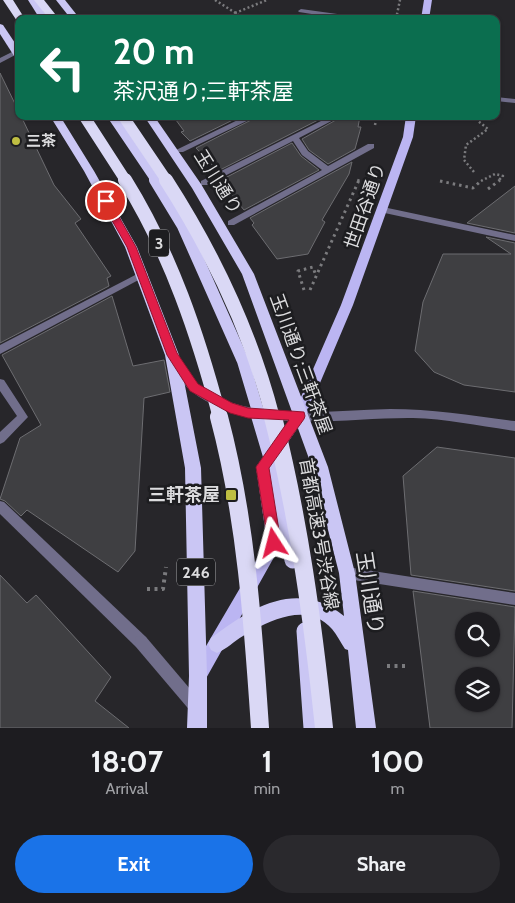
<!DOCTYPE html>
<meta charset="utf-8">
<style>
body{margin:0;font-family:Cabin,"Noto Sans JP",sans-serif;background:#2a292d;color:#f1f3f6;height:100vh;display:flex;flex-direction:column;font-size:19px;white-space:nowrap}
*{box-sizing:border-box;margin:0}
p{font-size:16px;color:#a0a1a5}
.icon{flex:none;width:28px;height:28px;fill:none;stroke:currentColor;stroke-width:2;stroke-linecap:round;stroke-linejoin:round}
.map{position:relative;height:728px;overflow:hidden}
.drawer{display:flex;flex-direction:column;background:#1d1c20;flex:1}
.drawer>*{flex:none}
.banner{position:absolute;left:15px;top:15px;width:485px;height:105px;border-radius:10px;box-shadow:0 1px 4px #0004,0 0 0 1px #3b3a3e;background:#0b6e4f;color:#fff;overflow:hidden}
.tools{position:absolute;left:455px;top:612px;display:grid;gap:10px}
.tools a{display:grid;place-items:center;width:45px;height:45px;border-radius:50%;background:#1d1c20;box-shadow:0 1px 4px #0004,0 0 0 1px #3b3a3e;font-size:25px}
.pin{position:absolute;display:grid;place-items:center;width:42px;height:42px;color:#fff;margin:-21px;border:2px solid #fff;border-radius:50%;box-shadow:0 1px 5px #0007}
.me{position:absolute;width:55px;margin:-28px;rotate:351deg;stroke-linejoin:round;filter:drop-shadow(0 0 4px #0008)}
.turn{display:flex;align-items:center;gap:18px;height:105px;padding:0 15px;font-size:22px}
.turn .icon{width:65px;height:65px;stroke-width:2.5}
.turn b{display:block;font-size:35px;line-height:42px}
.eta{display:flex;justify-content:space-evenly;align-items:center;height:85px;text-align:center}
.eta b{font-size:30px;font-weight:700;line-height:35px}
.button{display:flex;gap:10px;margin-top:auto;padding:10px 15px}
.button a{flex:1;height:58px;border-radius:30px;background:#1a73e8;color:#fff;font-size:20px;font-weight:700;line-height:58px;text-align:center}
.button a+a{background:#2a292d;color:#f1f3f6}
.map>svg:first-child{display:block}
.building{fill:#3f3f42;stroke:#6d6d71;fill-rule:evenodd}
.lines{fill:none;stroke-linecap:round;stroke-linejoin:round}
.path-far2{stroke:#7b7b7e;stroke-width:2.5;stroke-dasharray:2 2.5;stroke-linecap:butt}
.path-far1{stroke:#7b7b7e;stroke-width:3;stroke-dasharray:2.5 4;stroke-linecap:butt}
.path{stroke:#7b7b7e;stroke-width:4;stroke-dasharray:3 4.5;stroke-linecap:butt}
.service{fill:#716e8b;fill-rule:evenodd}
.pedestrian{fill:#716e8b;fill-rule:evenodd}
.minor{fill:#716e8b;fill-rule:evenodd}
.tertiary{fill:#716e8b;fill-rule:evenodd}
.primary{fill:#bbb5f2;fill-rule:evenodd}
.trunk{fill:#cac6f4;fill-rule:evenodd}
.motorway{fill:#dad8f5;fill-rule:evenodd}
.trunk-bridge-far2{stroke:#cac6f4;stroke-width:9}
.trunk-bridge-far1{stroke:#cac6f4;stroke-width:12}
.trunk-bridge{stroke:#cac6f4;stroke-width:17}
.motorway-bridge-far2{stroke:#dad8f5;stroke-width:11}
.motorway-bridge-far1{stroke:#dad8f5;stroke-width:14}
.motorway-bridge{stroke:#dad8f5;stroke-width:18}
.route{fill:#e11d48;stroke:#92132f}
.poi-dot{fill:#bfbe42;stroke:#1d1d20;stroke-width:2}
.labels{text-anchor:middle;stroke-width:5;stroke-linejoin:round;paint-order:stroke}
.far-poi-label{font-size:15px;font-weight:bold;fill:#dcdcde;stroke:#1d1d20;text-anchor:start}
.shield{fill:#1d1d20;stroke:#a3a3a5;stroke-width:1}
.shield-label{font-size:16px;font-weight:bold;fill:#dcdcde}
.street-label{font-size:18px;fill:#dcdcde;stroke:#1d1d20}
.poi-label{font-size:18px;font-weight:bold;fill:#dcdcde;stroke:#1d1d20;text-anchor:end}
.near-street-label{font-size:21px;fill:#dcdcde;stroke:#1d1d20}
</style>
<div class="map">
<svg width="515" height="728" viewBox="0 0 515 728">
<rect width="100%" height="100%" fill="#27262a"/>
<g class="building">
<path d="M 0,73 L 19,112 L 19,116 L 21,116 L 54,185 L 81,219 L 75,223 L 111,276 L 107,278 L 109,286 L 0,343 Z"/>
<path d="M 173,116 L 241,116 L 190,141 L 181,132 L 184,131 Z"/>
<path d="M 259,116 L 326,116 L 218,171 L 196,148 Z"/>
<path d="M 343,116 L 360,116 L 358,127 L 361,127 L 355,149 L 328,164 L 309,150 L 302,139 Z"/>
<path d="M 292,143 L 301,156 L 319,170 L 244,210 L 226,188 L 231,185 L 225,178 Z"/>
<path d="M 352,162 L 349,174 L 322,220 L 325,222 L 308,254 L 277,259 L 252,225 L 254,223 L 250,218 Z"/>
<path d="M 515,186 L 515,233 L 467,223 Z"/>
<path d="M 486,237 L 515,243 L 515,392 L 464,385 L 434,372 L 415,351 L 423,302 L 443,254 L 511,254 Z"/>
<path d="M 112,296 L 133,366 L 164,360 L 170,392 L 144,398 L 135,551 L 118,572 L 27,510 L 21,516 L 5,501 L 0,499 L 20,438 L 41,425 L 2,355 Z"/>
<path d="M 437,447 L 515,458 L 515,591 L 411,575 L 403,476 Z"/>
<path d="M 0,575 L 27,603 L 36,595 L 111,677 L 95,701 L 129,728 L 0,728 Z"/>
<path d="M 413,591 L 515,607 L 512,728 L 430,728 ZM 464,621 L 491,621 L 491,649 L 464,649 ZM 464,676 L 491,676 L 491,704 L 464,704 Z"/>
</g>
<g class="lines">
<g class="path-far2">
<path d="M 215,0 L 245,19"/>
<path d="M 235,13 L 267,0"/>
<path d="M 396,19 L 400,0"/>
<path d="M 472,116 L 488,129 L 466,145 L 464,160 L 474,172"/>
<path d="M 375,125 L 377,116"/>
<path d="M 358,181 L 359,179"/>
<path d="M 481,181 L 495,174 L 503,176 L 498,181"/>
</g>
<g class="path-far1">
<path d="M 440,181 L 473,188 L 482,180"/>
<path d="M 488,189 L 500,180"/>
<path d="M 304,290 L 298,271 L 313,267 L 315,273"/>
<path d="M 310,290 L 359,180"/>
</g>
<g class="path">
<path d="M 147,589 L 163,589 L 166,567"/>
<path d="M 387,666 L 406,666"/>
</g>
<g class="service">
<path d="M 383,207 L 515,235 L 515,241 L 380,212 L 380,208 Z"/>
<path d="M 0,379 L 4,380 L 28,417 L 4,442 L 0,444 L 0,432 L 17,416 L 0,391 Z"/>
<path d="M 0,501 L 4,502 L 146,637 L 147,642 L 146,647 L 141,648 L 136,647 L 0,514 Z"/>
<path d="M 347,567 L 515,593 L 515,605 L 347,579 L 343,577 L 341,573 L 343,569 Z"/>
</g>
<g class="pedestrian">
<path d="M 301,9 L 359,17 L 362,19 L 343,19 L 299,12 L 298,11 Z"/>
<path d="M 246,116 L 257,116 L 183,152 L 177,152 L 176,150 Z"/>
<path d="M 331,116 L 341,116 L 299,138 L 308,151 L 328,166 L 368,144 L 374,144 L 374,148 L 234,225 L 228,225 L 228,221 L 322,170 L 302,155 L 293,141 L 207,185 L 201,185 L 201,181 Z"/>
</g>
<g class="minor">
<path d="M 14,51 L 18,51 L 19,53 L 0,63 L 0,58 Z"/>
<path d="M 496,97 L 515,99 L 515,103 L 496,101 Z"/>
<path d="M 143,271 L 146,272 L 148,274 L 146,276 L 0,354 L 0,345 Z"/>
<path d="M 141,636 L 146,637 L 202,703 L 204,708 L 202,713 L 197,715 L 192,713 L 136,647 L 135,642 L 136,637 Z"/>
</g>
<path class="tertiary" d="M 175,356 C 184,359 189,375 196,382 C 207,394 227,402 243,406 C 291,417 342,410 390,409 C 433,409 473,416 515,421 L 515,431 C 481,426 447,419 413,418 C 345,417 249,437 191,391 C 182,384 175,370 170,360 L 171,357 Z"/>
<g class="primary">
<path d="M 424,0 L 432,0 L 429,19 L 421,19 Z"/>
<path d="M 406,116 L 416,116 L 413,137 L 353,305 L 306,416 L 270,468 L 282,543 L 204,682 L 198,684 L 192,682 L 190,676 L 192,670 L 267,542 L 256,467 L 294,413 L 341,305 L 403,137 Z"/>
</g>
<g class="trunk">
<path d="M 28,0 L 36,0 L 49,19 L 40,19 Z"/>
<path d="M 56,0 L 65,0 L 80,19 L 71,19 Z"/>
<path d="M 0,24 L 3,25 L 19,49 L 19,60 L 16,59 L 0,34 Z"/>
<path d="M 50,116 L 60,116 L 94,171 L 137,247 L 179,355 L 201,468 L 207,676 L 207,728 L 187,728 L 189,676 L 185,468 L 165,355 L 125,247 L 84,171 Z"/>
<path d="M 144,116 L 154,116 L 201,184 L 254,274 L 328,467 L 355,573 L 376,728 L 356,728 L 348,650 L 345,649 C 341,643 337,635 332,629 C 308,601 269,620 243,636 C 234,641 227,649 217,653 L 211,650 L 208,644 L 211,638 C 252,607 297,579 344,616 L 339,573 L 312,467 L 242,274 L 192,188 Z"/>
</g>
<g class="motorway">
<path d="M 3,0 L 13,0 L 25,19 L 19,19 L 19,22 L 17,21 Z"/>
<path d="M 34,0 L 44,0 L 59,19 L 49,19 Z"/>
</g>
<path class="trunk-bridge-far2" d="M 112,116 L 156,181"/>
<path class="trunk-bridge-far1" d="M 155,180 L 183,226 L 243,361 L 260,418"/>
<g class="trunk-bridge">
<path d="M 260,417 L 279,481 L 293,560"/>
<path d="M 305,631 L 312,728"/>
</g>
<g class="motorway-bridge-far2">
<path d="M 84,116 L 126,181"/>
<path d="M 123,116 L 167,181"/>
</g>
<g class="motorway-bridge-far1">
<path d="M 125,180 C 171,254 198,335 220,418"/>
<path d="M 166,180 C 213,253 251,333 273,418"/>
</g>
<g class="motorway-bridge">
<path d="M 219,417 C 246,518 253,624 260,728"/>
<path d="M 273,417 C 299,519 313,623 324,728"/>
</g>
</g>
<path class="route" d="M 106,198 L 109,199 L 136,247 L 177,353 L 198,384 L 232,403 L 248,408 L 304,412 L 305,416 L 304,419 L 269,468 L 281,543 L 279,548 L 274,550 L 270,548 L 268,543 L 256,467 L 289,420 L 248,418 L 230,413 L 190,391 L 167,355 L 127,247 L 101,201 Z"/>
<g class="poi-dot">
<circle cx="16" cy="141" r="5"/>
<rect x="225" y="489" width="12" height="12" rx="2.5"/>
</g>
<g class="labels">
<g class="far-poi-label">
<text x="26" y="146">三茶</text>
</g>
<g class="shield">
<rect x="149" y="229.5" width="20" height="27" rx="4"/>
<rect x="177" y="558.5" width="38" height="27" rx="4"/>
</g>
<g class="shield-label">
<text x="159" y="249">3</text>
<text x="196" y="578">246</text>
</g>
<g class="street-label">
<text transform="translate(218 182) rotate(58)" y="6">玉川通り</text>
<text transform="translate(365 206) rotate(-71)" y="6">世田谷通り</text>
<text transform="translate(301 364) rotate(70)" y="6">玉川通り;三軒茶屋</text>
<text transform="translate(319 534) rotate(80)" y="6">首都高速3号渋谷線</text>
</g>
<g class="poi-label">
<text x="220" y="501">三軒茶屋</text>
</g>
<g class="near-street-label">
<text transform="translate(370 593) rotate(81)" y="7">玉川通り</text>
</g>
</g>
</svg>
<div class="tools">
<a><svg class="icon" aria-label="search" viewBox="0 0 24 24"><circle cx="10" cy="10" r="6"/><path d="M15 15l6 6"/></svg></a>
<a><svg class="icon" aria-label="layers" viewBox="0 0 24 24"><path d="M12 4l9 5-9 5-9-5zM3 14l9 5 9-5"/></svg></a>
</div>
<div class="pin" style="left:106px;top:201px;background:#d93025"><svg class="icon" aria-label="arrive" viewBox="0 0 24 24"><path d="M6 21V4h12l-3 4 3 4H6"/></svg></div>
<svg class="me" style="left:274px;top:543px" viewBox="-20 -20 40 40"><path d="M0-17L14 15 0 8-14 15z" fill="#e11d48" stroke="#fff" stroke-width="4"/></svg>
<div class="banner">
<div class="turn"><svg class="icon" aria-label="left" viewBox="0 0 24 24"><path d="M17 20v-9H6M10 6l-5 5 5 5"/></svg><div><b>20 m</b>茶沢通り;三軒茶屋</div></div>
</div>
</div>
<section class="drawer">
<div class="eta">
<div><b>18:07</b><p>Arrival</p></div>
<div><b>1</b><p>min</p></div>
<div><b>100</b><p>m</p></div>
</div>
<div class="button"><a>Exit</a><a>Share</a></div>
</section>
